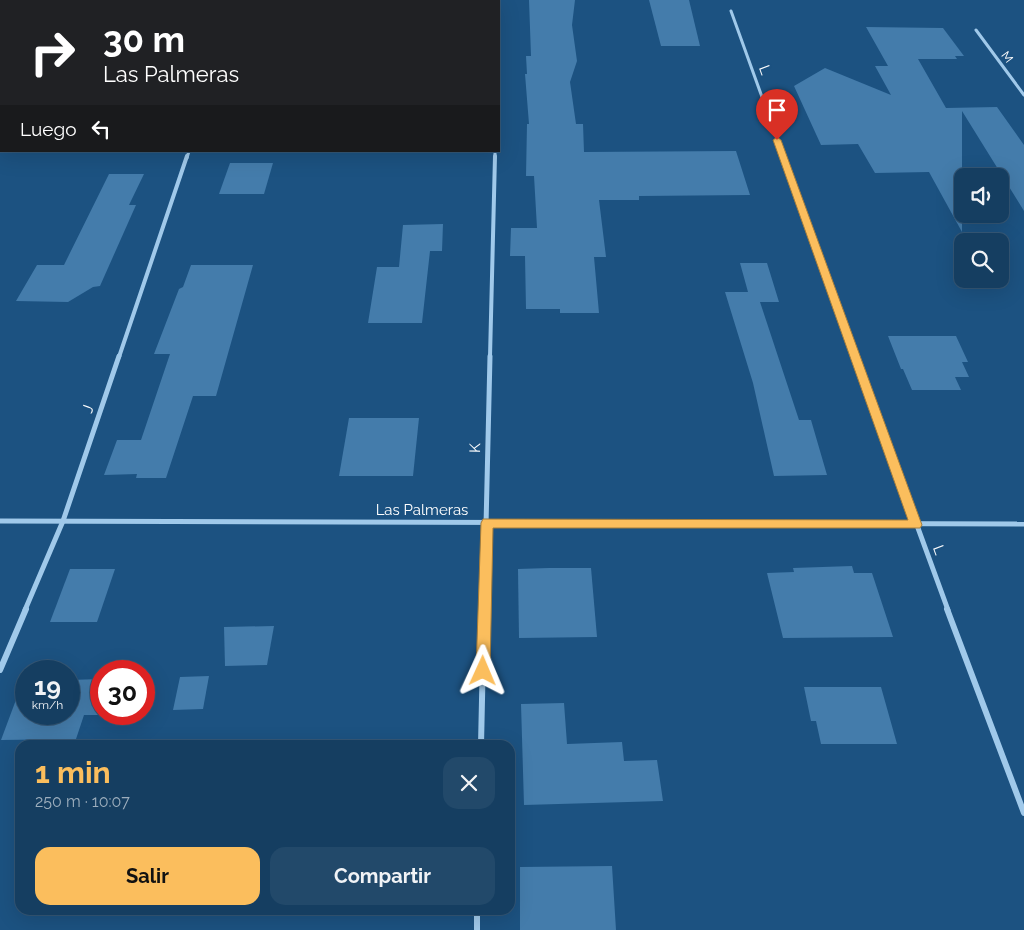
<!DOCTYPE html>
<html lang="es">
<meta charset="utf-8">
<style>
body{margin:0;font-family:Raleway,sans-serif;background:#22496a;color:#f1f3f6;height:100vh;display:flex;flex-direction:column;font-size:19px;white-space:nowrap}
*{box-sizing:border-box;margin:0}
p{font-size:16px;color:#9daebd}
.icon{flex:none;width:28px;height:28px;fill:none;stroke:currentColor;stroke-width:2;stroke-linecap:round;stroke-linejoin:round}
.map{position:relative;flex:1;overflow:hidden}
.side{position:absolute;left:15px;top:740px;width:500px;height:175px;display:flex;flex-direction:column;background:#153e61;border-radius:15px;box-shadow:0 5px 20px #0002,0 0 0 1px #345776}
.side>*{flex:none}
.top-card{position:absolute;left:0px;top:0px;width:500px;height:152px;box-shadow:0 5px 20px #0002,0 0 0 1px #345776;background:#202124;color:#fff;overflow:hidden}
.buttons{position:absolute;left:954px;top:168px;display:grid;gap:10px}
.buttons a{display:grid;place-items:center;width:55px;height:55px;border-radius:10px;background:#153e61;box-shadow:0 5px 20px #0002,0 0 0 1px #345776;font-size:25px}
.speed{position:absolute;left:15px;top:660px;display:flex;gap:10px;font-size:25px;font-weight:700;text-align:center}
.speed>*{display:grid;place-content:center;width:65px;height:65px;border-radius:50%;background:#153e61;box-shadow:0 5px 20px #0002,0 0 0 1px #345776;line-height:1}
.speed small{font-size:12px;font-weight:400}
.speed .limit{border:8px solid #d22;background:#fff;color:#111}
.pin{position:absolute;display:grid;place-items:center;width:42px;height:42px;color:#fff;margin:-51px -21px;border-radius:50% 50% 50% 0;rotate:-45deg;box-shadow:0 0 5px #0007}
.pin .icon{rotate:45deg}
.me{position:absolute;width:55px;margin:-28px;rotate:1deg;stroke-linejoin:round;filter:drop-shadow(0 0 4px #0008)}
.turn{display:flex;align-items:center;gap:18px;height:105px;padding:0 20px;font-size:22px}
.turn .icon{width:65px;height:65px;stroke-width:2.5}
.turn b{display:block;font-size:35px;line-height:42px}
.then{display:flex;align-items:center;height:48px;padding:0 20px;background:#0003;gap:10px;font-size:19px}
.round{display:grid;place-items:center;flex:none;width:52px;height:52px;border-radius:15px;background:#22496a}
.headline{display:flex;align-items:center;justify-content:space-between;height:85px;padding:0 20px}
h1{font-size:30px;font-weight:700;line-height:38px;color:#fbbe5d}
.action{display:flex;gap:10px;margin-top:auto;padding:10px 20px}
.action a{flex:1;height:58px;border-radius:15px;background:#fbbe5d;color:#111;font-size:20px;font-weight:700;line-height:58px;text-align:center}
.action a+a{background:#22496a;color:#f1f3f6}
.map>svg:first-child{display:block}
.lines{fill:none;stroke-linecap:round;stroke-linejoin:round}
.stream{stroke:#93c5ec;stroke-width:10}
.building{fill:#447cab}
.street-far3{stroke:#a0c9ea;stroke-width:3}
.street-far2{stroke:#a0c9ea;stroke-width:4}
.street-far1{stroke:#a0c9ea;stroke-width:5}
.street{stroke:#a0c9ea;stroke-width:6}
.route{fill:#fbbe5d;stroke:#a37c3c}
.labels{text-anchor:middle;stroke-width:4;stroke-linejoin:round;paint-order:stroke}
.far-street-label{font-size:12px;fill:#fff;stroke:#1c5281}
.street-label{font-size:15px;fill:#fff;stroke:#1c5281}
</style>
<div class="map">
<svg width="1024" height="930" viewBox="0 0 1024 930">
<rect width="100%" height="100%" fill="#1c5281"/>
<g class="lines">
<g class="stream">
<path d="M 177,1 L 182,0"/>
<path d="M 0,54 L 1,53"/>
</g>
</g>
<g class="building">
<path d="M 529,0 L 575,0 L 572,25 L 577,61 L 570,82 L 576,124 L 583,124 L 584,152 L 736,151 L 750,195 L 639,196 L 639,200 L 599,200 L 606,257 L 594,257 L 599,313 L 560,313 L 560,309 L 526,309 L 525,256 L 510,256 L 511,228 L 537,228 L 534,176 L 526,176 L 527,124 L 529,124 L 525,74 L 527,74 L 526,56 L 531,56 Z"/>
<path d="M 649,0 L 689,0 L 700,46 L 661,46 Z"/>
<path d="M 866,27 L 943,28 L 964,56 L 955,56 L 957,59 L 918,59 L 946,108 L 997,107 L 1024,145 L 1024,211 L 962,111 L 962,232 L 929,172 L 875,173 L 858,144 L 821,145 L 794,86 L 825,68 L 891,95 L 875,66 L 888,66 Z"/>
<path d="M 230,163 L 273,163 L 264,194 L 219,194 Z"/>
<path d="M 109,174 L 144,174 L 129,205 L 136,205 L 100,286 L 93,287 L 68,302 L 16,301 L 37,265 L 64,265 Z"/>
<path d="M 443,224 L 442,251 L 430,251 L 422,323 L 368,323 L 377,267 L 399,267 L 403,225 Z"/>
<path d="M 740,263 L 767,263 L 779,302 L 760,302 L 799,420 L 811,420 L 827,475 L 774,476 L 753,383 L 725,292 L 748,292 Z"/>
<path d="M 191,265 L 253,265 L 216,396 L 193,396 L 166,478 L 136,478 L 137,474 L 104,475 L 117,440 L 141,440 L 170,354 L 154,354 L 179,289 L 183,287 Z"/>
<path d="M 888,336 L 956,336 L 968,362 L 962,362 L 969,377 L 955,377 L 961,390 L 912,390 L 903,369 L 901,369 Z"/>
<path d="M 349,418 L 419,418 L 413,476 L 339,476 Z"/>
<path d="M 852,566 L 854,573 L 872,573 L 893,637 L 783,638 L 767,573 L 794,572 L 793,568 Z"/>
<path d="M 549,568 L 591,568 L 597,637 L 519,638 L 518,569 Z"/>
<path d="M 70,569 L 115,569 L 97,622 L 50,622 Z"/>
<path d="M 274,626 L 267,665 L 225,666 L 224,627 Z"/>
<path d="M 209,676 L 203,709 L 173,710 L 180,677 Z"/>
<path d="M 101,679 L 101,715 L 84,715 L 76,739 L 1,740 L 23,681 L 26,681 L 26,714 L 69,714 L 69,680 Z"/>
<path d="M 804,687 L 881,687 L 897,744 L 821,744 L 816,721 L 811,721 Z"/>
<path d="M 564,703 L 567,744 L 622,742 L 624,761 L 657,760 L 663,801 L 524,805 L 521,704 Z"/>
<path d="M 612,866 L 616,930 L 520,930 L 520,867 Z"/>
</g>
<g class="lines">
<g class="street-far3">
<path d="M 731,11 L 784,158"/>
<path d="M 976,30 L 1024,95"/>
<path d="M 0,43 L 1,41"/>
<path d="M 187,158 L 189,151"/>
<path d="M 495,158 L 495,151"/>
</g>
<g class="street-far2">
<path d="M 783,156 L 856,357"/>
<path d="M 119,357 L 187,156"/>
<path d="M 490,357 L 495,156"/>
</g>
<g class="street-far1">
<path d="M 855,356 L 948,610"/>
<path d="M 0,521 L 1024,524"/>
<path d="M 25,610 L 63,521 L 119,356"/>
<path d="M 484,610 L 490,356"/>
</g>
<g class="street">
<path d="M 947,609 L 1024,813"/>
<path d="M 0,670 L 26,609"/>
<path d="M 481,745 L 484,609"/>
<path d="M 477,910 L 477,930"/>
</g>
</g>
<path class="route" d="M 777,137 L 781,140 L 922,525 L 920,528 L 493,528 L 490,671 L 488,676 L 483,677 L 478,676 L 476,671 L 481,523 L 483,519 L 908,520 L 773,140 Z"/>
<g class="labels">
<g class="far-street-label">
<text transform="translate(1007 57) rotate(53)" y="4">M</text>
</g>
<g class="street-label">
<text transform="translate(765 70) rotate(70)" y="5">L</text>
<text transform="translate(88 409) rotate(-71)" y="5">J</text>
<text transform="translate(475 448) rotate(-89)" y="5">K</text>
<text x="422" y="515">Las Palmeras</text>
<text transform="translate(939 550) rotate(70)" y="5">L</text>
</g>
</g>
</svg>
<div class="buttons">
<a><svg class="icon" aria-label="sound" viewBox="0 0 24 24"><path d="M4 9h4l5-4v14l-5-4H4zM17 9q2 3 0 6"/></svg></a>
<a><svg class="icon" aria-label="search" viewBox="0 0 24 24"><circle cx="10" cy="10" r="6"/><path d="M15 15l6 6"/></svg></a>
</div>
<div class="speed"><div>19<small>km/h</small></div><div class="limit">30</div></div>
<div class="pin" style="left:777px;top:140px;background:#d93025"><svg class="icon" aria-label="arrive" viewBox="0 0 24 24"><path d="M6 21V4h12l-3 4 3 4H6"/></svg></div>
<svg class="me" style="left:483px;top:671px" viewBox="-20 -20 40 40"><path d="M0-17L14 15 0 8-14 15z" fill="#fbbe5d" stroke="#fff" stroke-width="4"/></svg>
<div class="top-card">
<div class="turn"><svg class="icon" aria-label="right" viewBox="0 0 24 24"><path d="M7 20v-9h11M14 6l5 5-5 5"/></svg><div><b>30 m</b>Las Palmeras</div></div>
<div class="then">Luego<svg class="icon" aria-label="left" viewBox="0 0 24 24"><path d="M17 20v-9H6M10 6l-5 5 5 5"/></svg></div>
</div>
<section class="side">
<div class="headline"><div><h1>1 min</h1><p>250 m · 10:07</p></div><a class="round"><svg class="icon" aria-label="close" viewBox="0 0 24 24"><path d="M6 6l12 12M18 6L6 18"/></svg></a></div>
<div class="action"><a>Salir</a><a>Compartir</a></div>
</section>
</div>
